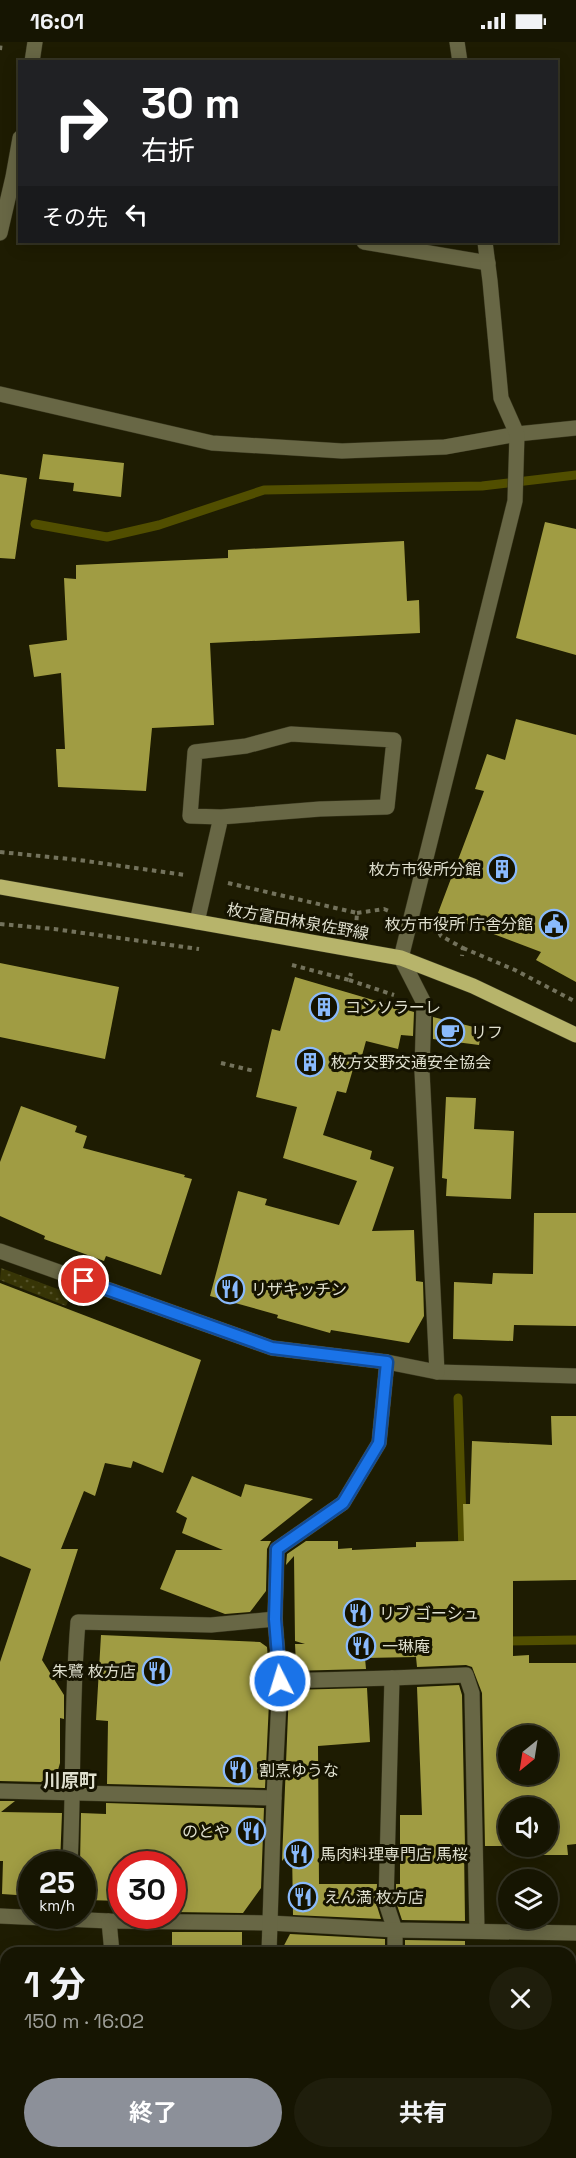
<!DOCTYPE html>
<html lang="ja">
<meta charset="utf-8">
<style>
body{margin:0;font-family:"Space Grotesk","Noto Sans JP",sans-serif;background:#1f1e0c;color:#f1f3f6;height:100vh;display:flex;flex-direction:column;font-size:22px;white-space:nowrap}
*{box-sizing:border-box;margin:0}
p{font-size:20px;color:#9e9f99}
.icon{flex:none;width:33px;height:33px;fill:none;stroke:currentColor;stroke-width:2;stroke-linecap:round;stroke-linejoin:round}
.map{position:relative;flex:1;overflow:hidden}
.panel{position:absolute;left:0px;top:1905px;width:576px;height:212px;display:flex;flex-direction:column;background:#161502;border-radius:18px 18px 0 0;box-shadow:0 3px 15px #0003,0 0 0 2px #353424}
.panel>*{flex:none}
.top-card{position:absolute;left:18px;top:18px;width:540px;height:183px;border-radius:0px;box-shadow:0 3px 15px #0003,0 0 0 2px #353424;background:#202124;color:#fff;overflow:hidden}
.needle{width:39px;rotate:210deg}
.tools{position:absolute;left:498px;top:1683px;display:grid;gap:12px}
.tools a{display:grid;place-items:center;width:60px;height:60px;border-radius:50%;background:#161502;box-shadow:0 3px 15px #0003,0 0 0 2px #353424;font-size:30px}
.speed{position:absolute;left:18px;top:1809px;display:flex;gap:12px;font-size:30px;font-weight:700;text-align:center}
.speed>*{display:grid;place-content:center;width:78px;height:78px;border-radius:50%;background:#161502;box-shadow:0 3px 15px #0003,0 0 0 2px #353424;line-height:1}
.speed small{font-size:15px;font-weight:400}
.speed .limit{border:9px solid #d22;background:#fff;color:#111}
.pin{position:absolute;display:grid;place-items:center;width:51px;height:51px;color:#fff;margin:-26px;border:3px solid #fff;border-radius:50%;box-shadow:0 2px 6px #0007}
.me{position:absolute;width:66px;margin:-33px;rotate:355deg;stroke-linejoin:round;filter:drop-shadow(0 0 4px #0008)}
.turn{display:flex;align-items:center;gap:21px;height:126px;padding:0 24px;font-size:27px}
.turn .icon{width:78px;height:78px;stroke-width:2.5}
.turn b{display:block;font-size:42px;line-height:51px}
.then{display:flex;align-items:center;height:57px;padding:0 24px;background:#0003;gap:12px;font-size:22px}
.round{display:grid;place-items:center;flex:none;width:63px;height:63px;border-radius:32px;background:#1f1e0c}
.headline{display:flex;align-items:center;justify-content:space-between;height:102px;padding:0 24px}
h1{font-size:36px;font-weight:700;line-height:45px}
.action{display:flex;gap:12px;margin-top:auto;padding:12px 24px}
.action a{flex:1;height:69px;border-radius:36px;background:#8c9099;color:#fff;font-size:24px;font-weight:700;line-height:69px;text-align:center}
.action a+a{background:#1f1e0c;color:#f1f3f6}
.status{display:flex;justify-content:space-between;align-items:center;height:42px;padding:0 30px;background:#161502;direction:ltr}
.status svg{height:16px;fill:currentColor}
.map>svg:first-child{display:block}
.park{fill:url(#park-dots)}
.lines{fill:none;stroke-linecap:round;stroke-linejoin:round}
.stream{stroke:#514e00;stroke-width:9}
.building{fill:#a09c43;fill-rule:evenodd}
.minor-casing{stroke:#39371f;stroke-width:16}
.major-casing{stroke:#39371f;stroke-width:16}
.path{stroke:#73725c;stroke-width:4;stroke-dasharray:4.5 4.5;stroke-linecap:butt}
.minor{stroke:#686745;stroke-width:15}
.major{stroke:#b7b46b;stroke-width:15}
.route-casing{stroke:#114b97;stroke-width:15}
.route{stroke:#1a73e8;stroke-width:10}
.labels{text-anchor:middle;stroke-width:6;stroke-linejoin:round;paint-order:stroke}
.poi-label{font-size:16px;fill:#dfdfce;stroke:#151300;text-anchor:start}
.street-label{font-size:16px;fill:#dfdfce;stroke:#151300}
.neighbourhood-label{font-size:18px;font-weight:bold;fill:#dfdfce;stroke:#151300}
</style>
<div class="status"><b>16:01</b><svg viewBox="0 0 49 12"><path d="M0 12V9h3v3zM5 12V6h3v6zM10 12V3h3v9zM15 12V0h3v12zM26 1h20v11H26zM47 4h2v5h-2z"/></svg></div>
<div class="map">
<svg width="576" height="2116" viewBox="0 0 576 2116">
<defs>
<pattern id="park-dots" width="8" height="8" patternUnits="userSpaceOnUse" patternTransform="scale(1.5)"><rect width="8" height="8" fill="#373506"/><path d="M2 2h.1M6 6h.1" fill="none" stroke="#545229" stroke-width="1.8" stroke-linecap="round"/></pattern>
</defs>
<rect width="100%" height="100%" fill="#1e1c02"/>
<path class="park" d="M 1,1226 L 71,1252 L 66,1264 L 0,1238 Z"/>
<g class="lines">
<g class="stream">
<path d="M 35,482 L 107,495 L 159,483 L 264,448 L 482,444 L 576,433"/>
<path d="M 458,1356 L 463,1509"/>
<path d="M 501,1599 L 576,1598"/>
</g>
</g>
<g class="building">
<path d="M 43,412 L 124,421 L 121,455 L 73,449 L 74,441 L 39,437 Z"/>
<path d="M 0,432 L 27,436 L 15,517 L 0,516 Z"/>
<path d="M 545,480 L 576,487 L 576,613 L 516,596 Z"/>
<path d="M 404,499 L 407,559 L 419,558 L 420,591 L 210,601 L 214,683 L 152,686 L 146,749 L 58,745 L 56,707 L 65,707 L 61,631 L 34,635 L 29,603 L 67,598 L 64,536 L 76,537 L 76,523 L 228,516 L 228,508 Z"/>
<path d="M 516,677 L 576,693 L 576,940 L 536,918 L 541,910 L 438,871 L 484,749 L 475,747 L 487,712 L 505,718 Z"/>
<path d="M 0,921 L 119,945 L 105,1017 L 0,995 Z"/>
<path d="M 295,935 L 414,970 L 413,994 L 401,993 L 398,1007 L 366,999 L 358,1028 L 353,1027 L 346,1051 L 337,1049 L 323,1093 L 372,1109 L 370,1117 L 394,1125 L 372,1189 L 414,1188 L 416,1239 L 423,1240 L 424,1274 L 409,1301 L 331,1288 L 330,1291 L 277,1276 L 278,1273 L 210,1254 L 238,1149 L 267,1157 L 265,1163 L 339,1183 L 357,1139 L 283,1116 L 297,1065 L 256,1055 L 272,987 L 280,989 Z"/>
<path d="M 433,975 L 482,987 L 479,1003 L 433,997 Z"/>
<path d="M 446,1055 L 476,1056 L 474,1087 L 514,1089 L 511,1157 L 446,1154 L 447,1137 L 442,1136 Z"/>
<path d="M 21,1064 L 77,1084 L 75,1090 L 87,1094 L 83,1106 L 185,1133 L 184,1135 L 192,1137 L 161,1233 L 106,1214 L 104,1219 L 44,1197 L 45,1194 L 0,1174 L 0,1120 Z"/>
<path d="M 534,1171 L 576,1171 L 576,1284 L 514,1283 L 513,1299 L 453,1297 L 454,1240 L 492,1242 L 493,1231 L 533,1232 Z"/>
<path d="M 0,1241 L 201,1318 L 163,1431 L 133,1419 L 131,1426 L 105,1421 L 95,1454 L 84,1449 L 61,1507 L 78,1507 L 42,1618 L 64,1653 L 64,1677 L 60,1676 L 60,1721 L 58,1728 L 41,1740 L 0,1739 L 0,1620 L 31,1527 L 0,1514 Z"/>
<path d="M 551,1374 L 576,1374 L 576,1538 L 513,1539 L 513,1614 L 529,1613 L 529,1621 L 576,1621 L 576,1802 L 567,1803 L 568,1813 L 535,1813 L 535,1804 L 548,1804 L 548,1766 L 508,1766 L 508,1804 L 485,1804 L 482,1651 L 472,1625 L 466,1623 L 417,1625 L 416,1615 L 365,1616 L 366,1627 L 289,1629 L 288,1617 L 296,1622 L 295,1602 L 305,1602 L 295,1599 L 294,1514 L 286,1523 L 287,1512 L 306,1499 L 338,1499 L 338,1507 L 352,1506 L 352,1508 L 416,1505 L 416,1500 L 464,1499 L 463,1462 L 470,1462 L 472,1399 L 552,1403 ZM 508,1694 L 548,1694 L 548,1732 L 508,1732 Z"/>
<path d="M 192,1434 L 241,1455 L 245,1442 L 313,1457 L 260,1499 L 271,1499 L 267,1507 L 266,1549 L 250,1570 L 225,1572 L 160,1547 L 176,1508 L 223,1508 L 182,1491 L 187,1476 L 176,1470 Z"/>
<path d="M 101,1593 L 260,1600 L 267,1605 L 270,1639 L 265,1746 L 107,1742 L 108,1679 L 96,1678 Z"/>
<path d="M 459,1643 L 462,1653 L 465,1805 L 464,1805 L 465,1879 L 402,1878 L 396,1860 L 396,1842 L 400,1842 L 400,1773 L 422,1773 L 417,1645 Z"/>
<path d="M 367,1646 L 370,1700 L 318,1704 L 319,1842 L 377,1842 L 376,1861 L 381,1877 L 293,1873 L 292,1806 L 282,1819 L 289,1648 Z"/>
<path d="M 0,1759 L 15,1759 L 1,1770 L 62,1771 L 60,1822 L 32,1821 L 31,1854 L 2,1852 L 3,1819 L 0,1819 Z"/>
<path d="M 106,1761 L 264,1766 L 261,1846 L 243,1871 L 172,1870 L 172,1822 L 122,1822 L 122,1859 L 86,1858 L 86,1824 L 80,1822 L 81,1771 L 106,1772 Z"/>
<rect x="172" y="1890" width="70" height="21"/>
<path d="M 290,1892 L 385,1897 L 385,1911 L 280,1911 Z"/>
<path d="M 405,1898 L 465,1899 L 465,1911 L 405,1911 Z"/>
</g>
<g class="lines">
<g class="minor-casing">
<g id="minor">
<path d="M 457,0 L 460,20"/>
<path d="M 32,20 L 35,0"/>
<path d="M 0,191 L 13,135 L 20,96"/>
<path d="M 364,200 L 488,221"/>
<path d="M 0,352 L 212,401 L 342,409 L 445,405 L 517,392 L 576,386"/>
<path d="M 197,880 L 221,775 L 190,774 L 195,710 L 246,704 L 291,692 L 394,698 L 387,765 L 320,767 L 221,775"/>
<path d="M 0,1209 L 272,1306 L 387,1320 L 437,1330 L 576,1334"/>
<path d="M 437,1330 L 422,1029 L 424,961 L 401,916 L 515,459 L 517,392 L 501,356 L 490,239 L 485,200"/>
<path d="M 392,1636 L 466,1633 L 472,1651 L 477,1889"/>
<path d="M 280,1639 L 392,1636 L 386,1861 L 395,1888 L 395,1911"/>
<path d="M 0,1749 L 274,1756"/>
<path d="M 70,1822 C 74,1742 71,1661 78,1580 L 211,1583 L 275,1577"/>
<path d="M 0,1874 L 109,1879 L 270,1881 L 395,1888 L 576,1891"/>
<path d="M 109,1879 L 112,1911"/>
<path d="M 269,1911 L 274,1756 L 280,1639 L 275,1577 L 277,1507 L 343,1461 L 379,1401 L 387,1320"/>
<path d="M 127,2110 L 128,2116"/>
<path d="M 261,2110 L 261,2116"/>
<path d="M 391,2116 L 391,2110"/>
</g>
</g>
<g class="major-casing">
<path id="major" d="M 0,845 L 401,916 L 473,944 L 576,993"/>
</g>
<g class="path">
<path d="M 0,8 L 1,0"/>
<path d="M 0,810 L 79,818 L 185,833"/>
<path d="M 228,841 L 357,871 L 356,885"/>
<path d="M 357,871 L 384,867 L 389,869"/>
<path d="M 0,882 L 54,887 L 199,907"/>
<path d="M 433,885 L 437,886 L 441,894 L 463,906 L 462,914"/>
<path d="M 463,906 L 515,928 L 576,960"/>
<path d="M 292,923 L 349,938 L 351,931"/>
<path d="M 349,938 L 394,953"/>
<path d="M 356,1018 L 374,1021"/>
<path d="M 221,1021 L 254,1029"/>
</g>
<use href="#minor" class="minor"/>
<use href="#major" class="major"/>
</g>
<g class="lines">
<g class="route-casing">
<path id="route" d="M 84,1239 L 272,1306 L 387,1320 L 379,1401 L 343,1461 L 277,1507 L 275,1577 L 280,1639"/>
</g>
<use href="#route" class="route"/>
</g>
<defs>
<g id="building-ring" transform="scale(1.5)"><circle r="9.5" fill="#151300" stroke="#8abafc" stroke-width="1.5"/><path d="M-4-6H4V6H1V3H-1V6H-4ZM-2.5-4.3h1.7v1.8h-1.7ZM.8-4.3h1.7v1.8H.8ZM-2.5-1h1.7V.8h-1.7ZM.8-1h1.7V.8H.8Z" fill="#8abafc"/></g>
<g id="civic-ring" transform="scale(1.5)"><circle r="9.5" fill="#151300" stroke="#8abafc" stroke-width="1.5"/><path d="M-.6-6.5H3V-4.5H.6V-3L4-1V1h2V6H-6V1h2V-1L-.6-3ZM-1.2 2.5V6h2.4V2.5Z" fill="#8abafc"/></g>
<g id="cafe-ring" transform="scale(1.5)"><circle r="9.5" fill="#151300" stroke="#8abafc" stroke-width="1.5"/><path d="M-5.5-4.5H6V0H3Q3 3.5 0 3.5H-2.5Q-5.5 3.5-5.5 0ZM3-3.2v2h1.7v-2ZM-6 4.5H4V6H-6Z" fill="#8abafc"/></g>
<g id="restaurant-ring" transform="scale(1.5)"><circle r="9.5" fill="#151300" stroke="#8abafc" stroke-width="1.5"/><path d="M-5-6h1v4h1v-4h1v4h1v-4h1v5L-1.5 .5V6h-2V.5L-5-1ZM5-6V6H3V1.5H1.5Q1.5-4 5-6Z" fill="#8abafc"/></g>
</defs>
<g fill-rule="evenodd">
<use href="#building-ring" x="502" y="827"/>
<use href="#civic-ring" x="554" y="882"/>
<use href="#building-ring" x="324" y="965"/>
<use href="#cafe-ring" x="450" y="990"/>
<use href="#building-ring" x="310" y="1020"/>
<use href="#restaurant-ring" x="230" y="1247"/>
<use href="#restaurant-ring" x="358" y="1571"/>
<use href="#restaurant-ring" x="361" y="1604"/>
<use href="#restaurant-ring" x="157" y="1629"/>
<use href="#restaurant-ring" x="238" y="1728"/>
<use href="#restaurant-ring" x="251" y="1789"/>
<use href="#restaurant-ring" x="299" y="1812"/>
<use href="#restaurant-ring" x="303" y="1855"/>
</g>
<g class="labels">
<g class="poi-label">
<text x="481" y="833" text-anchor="end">枚方市役所分館</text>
<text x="533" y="888" text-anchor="end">枚方市役所 庁舎分館</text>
<text x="345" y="971">コンソラーレ</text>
<text x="471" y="996">リフ</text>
<text x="331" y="1026">枚方交野交通安全協会</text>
<text x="251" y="1253">リザキッチン</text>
<text x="379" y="1577">リブ ゴーシュ</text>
<text x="382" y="1610">一琳庵</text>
<text x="136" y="1635" text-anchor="end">朱鷺 枚方店</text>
<text x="259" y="1734">割烹ゆうな</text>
<text x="230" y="1795" text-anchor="end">のとや</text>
<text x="320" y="1818">馬肉料理専門店 馬桜</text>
<text x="324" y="1861">えん満 枚方店</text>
</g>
<g class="street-label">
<text transform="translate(298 879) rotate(10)" y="6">枚方富田林泉佐野線</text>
</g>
<g class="neighbourhood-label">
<text x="70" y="1745">川原町</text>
</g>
</g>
</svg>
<div class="tools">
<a><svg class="needle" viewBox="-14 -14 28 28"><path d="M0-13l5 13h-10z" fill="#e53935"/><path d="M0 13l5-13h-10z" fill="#9e9f99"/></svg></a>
<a><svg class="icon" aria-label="sound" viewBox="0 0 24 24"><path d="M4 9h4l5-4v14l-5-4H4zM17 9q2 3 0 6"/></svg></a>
<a><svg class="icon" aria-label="layers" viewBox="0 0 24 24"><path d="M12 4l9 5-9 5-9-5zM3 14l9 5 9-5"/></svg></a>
</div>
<div class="speed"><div>25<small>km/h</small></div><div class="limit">30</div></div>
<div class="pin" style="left:84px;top:1239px;background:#d93025"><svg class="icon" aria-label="arrive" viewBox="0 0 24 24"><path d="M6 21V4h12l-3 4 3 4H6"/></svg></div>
<svg class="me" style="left:280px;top:1639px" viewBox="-20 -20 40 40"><circle r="17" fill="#1a73e8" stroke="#fff" stroke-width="3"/><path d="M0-11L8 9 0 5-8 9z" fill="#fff"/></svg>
<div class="top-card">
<div class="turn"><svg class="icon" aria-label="right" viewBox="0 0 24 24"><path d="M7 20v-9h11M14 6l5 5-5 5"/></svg><div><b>30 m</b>右折</div></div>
<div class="then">その先<svg class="icon" aria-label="left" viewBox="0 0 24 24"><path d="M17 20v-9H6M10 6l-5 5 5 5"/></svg></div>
</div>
<section class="panel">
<div class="headline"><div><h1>1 分</h1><p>150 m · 16:02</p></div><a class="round"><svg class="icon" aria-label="close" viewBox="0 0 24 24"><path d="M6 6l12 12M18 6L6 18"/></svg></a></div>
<div class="action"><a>終了</a><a>共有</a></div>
</section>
</div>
